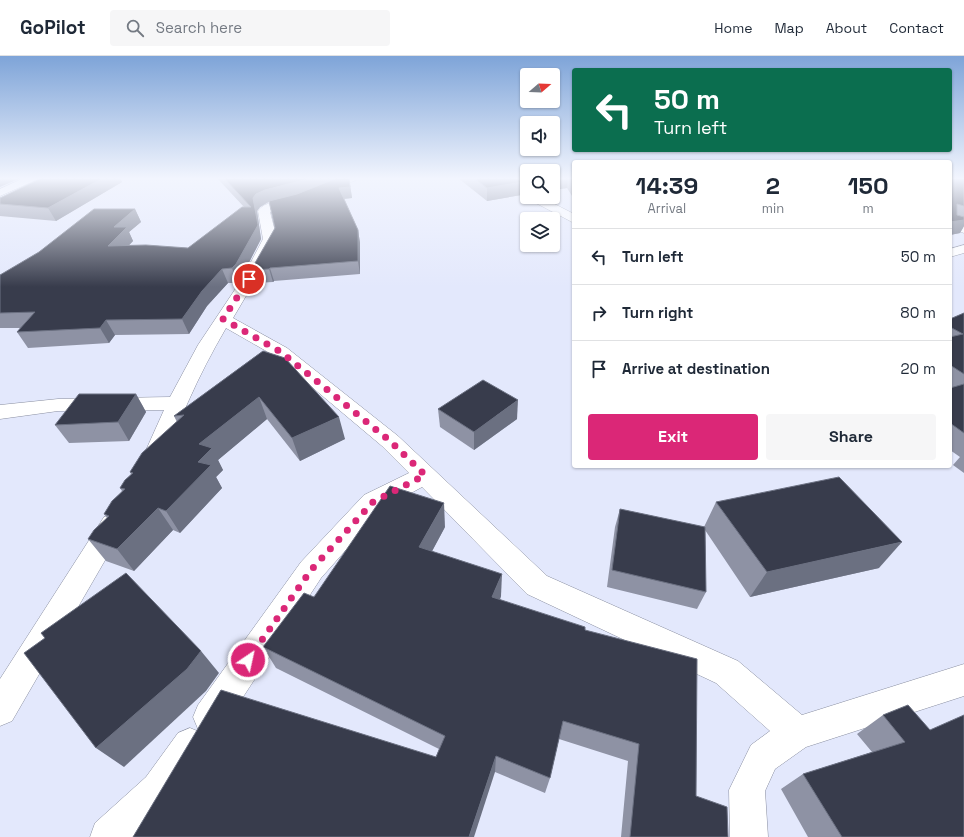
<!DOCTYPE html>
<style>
body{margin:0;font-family:"Space Grotesk",sans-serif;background:#f6f6f7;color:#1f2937;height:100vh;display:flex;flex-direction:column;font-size:15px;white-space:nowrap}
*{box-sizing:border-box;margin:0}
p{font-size:13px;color:#747a83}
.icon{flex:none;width:22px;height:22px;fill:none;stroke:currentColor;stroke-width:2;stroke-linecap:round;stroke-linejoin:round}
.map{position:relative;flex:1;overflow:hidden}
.sheet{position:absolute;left:572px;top:104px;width:380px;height:308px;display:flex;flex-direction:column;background:#fff;border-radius:4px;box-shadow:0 1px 3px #0004}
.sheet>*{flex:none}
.top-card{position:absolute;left:572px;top:12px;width:380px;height:84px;border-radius:4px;box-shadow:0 1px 3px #0004;background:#0b6e4f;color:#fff;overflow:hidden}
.needle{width:26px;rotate:71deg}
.buttons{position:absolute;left:520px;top:12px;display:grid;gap:8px}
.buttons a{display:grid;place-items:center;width:40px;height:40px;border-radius:4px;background:#fff;box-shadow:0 1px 3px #0004;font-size:20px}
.pin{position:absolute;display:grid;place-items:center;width:34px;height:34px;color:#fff;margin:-17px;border:2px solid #fff;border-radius:50%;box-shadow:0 1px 4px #0007}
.me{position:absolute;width:44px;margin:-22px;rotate:34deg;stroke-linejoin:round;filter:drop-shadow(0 0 3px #0008)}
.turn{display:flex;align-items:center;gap:14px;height:84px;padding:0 16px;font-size:18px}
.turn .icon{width:52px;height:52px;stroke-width:2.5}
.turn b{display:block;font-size:28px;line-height:34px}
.eta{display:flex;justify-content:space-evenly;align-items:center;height:68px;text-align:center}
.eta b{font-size:24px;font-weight:800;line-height:28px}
.cta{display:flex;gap:8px;margin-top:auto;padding:8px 16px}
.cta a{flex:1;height:46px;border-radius:4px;background:#db2777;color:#fff;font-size:16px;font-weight:800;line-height:46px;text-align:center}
.cta a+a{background:#f6f6f7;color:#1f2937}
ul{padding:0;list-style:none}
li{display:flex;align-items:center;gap:12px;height:56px;padding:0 16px;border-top:1px solid #e0e1e3}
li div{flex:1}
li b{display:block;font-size:15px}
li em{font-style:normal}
header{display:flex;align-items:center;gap:24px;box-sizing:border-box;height:56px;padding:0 20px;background:#fff;border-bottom:1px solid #e0e1e3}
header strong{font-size:19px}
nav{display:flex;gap:22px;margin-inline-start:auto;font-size:14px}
.search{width:280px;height:36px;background:#f6f6f7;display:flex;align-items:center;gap:10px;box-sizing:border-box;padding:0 14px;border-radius:4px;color:#747a83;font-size:15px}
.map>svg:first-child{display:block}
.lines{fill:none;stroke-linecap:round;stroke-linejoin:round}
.minor-casing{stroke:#898ea0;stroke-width:1}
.minor{fill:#fff;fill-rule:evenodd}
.wall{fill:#8e92a4}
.shaded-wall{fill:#6b7081}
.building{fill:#383c4c;stroke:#6b7081}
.route{stroke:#db2777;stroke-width:7;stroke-dasharray:0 12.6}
</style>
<header>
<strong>GoPilot</strong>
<div class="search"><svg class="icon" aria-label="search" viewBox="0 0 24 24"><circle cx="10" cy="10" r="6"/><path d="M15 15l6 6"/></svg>Search here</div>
<nav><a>Home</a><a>Map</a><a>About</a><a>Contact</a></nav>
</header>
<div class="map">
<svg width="964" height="781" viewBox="0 0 964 781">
<rect width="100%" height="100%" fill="#e3e8fc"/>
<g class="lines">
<g class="minor-casing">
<g id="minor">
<path d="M 24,122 L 37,122 L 36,124 L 0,140 L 0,133 Z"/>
<path d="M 343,122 L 357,122 L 356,124 L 299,148 L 274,154 L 270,156 L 277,183 L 256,223 L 233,262 L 287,292 L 398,380 L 547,520 L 738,605 L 802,659 L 964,608 L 964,640 L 806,691 L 775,713 L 765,735 L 768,781 L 730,781 L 729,734 L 751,689 L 770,675 L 716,627 L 527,538 L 422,431 L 382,453 L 321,522 L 222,673 L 210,678 L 198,673 L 193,661 L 198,649 L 301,506 L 364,439 L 409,417 L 382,390 L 275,300 L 226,272 C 212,296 199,321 188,346 C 178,367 173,389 161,409 L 153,411 L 145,409 L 142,403 L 164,354 L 58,355 L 0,363 L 0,349 L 58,343 L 170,341 L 198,289 L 242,223 L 263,183 L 258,155 C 265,145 279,146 290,143 C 308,139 326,129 343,122 Z"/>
<path d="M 527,140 L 541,141 L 574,158 L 574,167 L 528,143 Z"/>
<path d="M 950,163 L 964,168 L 964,177 L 950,172 Z"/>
<path d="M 964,189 L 964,197 L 950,201 L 950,193 Z"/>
<path d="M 113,458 L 122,461 L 126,468 L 122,475 L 12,665 L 0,670 L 0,623 L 104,461 Z"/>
<path d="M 190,672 L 202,677 L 207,689 L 202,701 L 172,747 L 137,781 L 90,781 L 95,767 L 146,721 L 178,677 Z"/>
</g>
</g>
<use href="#minor" class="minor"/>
</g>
<g class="wall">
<path d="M 42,122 L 120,122 L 122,126 L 56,165 L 0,160 L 0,142 Z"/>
<path d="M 217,122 L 349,122 L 352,142 L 344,143 L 358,174 L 360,187 L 360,218 L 274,225 L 273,226 L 256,227 L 251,214 L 275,172 L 269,146 L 260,151 L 257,155 L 261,183 L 241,222 L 237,227 L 228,227 L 207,250 L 189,278 L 115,279 L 109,287 L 28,292 L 17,276 L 20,272 L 0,272 L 0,219 L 135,153 L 141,166 L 129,176 L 133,185 L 129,189 L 188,192 L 244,151 Z"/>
<path d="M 458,122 L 527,122 L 527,130 L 522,126 L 521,139 L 487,145 Z"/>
<path d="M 553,122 L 574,122 L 574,143 L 567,132 L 553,134 Z"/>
<path d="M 950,122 L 964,122 L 964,170 L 960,177 L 950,179 Z"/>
<path d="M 964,257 L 964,417 L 953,409 L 960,401 L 950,394 L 950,263 Z"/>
<path d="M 263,295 L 345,383 L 300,405 L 267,363 L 218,404 L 223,414 L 216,421 L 222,432 L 180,477 L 173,474 L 134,515 L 106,505 L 88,483 L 107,462 L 104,458 L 122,435 L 120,432 L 131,418 L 130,416 L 177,366 L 174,360 Z"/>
<path d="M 136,338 L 146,356 L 129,385 L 69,387 L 55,369 Z"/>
<path d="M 438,353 L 517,363 L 474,394 L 440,371 Z"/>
<path d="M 716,446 L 879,512 L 750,541 L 705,474 L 706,536 L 697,553 L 607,531 L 615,471 L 620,453 L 704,471 Z"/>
<path d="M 445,471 L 432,495 L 501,540 L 500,544 L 585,574 L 696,740 L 728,781 L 621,781 L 628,705 L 559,683 L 550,722 L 545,737 L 495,716 L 436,701 L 439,693 L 276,612 L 263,591 L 314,541 Z"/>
<path d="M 883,659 L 930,674 L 964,781 L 808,781 L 781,733 L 803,718 L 872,696 L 857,678 Z"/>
</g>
<g class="shaded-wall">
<path d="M 0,122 L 21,122 L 0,131 Z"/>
<path d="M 103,122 L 120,122 L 122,126 L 56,165 L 48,152 Z"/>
<path d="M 309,122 L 340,122 L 303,138 L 268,146 L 260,151 L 257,155 L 261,183 L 241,222 L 237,227 L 232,212 L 258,169 L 253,142 L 256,138 L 265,134 Z"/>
<path d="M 349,122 L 352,142 L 341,143 L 339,132 Z"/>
<path d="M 553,122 L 568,122 L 567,132 L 553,134 Z"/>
<path d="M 522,126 L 521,139 L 487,145 L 487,132 Z"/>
<path d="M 135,153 L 141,166 L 129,176 L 133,185 L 115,204 L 108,190 L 114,171 Z"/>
<path d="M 964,164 L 964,170 L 960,177 L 950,179 L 950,166 Z"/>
<path d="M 358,174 L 360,187 L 360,218 L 358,205 Z"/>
<path d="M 270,212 L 274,225 L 273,226 L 269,213 Z"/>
<path d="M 222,213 L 228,227 L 207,250 L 189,278 L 182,263 L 202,235 Z"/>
<path d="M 106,264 L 115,279 L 109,287 L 100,272 Z"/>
<path d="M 136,338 L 146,356 L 129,385 L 118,366 Z"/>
<path d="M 259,341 L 267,363 L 218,404 L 223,414 L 216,421 L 222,432 L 180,477 L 166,455 L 198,406 L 199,388 Z"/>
<path d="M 518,344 L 517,363 L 474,394 L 474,376 Z"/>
<path d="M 339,361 L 345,383 L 300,405 L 292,382 Z"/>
<path d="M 444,447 L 445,471 L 422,514 L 419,491 Z"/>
<path d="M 158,452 L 173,474 L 134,515 L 117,493 Z"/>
<path d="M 902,486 L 879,512 L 750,541 L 767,516 Z"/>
<path d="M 502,518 L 501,540 L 492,563 L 492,541 Z"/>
<path d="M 201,595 L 219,617 L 206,635 L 124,711 L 96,692 Z"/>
<path d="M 496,700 L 495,716 L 474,781 L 469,781 Z"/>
</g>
<g class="building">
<path d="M 42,122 L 103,122 L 48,152 L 0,148 L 0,142 Z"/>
<path d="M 224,122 L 309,122 L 300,125 L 265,134 L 256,138 L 253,142 L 258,169 L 236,208 L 232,212 L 222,213 L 202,235 L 182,263 L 106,264 L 100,272 L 17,276 L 35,256 L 0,257 L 0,219 L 39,196 L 94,153 L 135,153 L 114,171 L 127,171 L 108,190 L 146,189 L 188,192 L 242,151 L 251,151 Z"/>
<path d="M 337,122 L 349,122 L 350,131 L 339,132 L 358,174 L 358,205 L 270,212 L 269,213 L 251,214 L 275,172 L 269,145 L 297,138 Z"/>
<path d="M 474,122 L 516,122 L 522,126 L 487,132 Z"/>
<path d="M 570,122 L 574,122 L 574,127 Z"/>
<path d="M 950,122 L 964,122 L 964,150 L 957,148 L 957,159 L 964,161 L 964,164 L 950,166 Z"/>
<path d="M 964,257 L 964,318 L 950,309 L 950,281 L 963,278 L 950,271 L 950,263 Z"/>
<path d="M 263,295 L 285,302 L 339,361 L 292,382 L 259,341 L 199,388 L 212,392 L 198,406 L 211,409 L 166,455 L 158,452 L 117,493 L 88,483 L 94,474 L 109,460 L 104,458 L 112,445 L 125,433 L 120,432 L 125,424 L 133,417 L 130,416 L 142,397 L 184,359 L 174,360 Z"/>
<path d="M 483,324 L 518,344 L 474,376 L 438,353 Z"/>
<path d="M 964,328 L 964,377 L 950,367 L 950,332 Z"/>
<path d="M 79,338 L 136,338 L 118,366 L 55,369 Z"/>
<path d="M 839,421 L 902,486 L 767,516 L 716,446 Z"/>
<path d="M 390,430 L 444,447 L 419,491 L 502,518 L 492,541 L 585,571 L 585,574 L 697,603 L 696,740 L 727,751 L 728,781 L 630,781 L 639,688 L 563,665 L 550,722 L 496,700 L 469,781 L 133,781 L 221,634 L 436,701 L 445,680 L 263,591 L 304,537 L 314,541 Z"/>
<path d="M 620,453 L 705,471 L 706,536 L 612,514 Z"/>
<path d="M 126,517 L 201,595 L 187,613 L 96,692 L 24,597 L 45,582 L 41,577 Z"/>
<path d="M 908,649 L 930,674 L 964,659 L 964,781 L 842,781 L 803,718 L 905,686 L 883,659 Z"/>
</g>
<linearGradient id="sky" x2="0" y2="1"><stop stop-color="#7ea4d8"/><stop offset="0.53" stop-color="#f2f5fe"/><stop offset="1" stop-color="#f2f5fe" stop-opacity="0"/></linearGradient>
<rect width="964" height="231" fill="url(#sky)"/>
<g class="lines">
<path class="route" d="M 248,604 L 311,514 L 373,446 L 425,419 L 390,385 L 281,296 L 223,263 L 249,223"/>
</g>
</svg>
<div class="buttons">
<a><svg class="needle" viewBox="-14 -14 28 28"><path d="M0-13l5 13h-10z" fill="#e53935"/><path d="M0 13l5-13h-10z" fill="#747a83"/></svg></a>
<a><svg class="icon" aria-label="sound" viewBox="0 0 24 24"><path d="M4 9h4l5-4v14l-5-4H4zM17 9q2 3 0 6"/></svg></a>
<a><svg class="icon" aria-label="search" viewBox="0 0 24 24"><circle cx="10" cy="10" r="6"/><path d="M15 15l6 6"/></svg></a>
<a><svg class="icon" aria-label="layers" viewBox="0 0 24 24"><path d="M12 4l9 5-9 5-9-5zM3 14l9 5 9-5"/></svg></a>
</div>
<div class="pin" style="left:249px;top:223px;background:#d93025"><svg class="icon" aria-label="arrive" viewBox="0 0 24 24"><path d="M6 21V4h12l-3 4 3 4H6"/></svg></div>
<svg class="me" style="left:248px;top:604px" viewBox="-20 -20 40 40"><circle r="17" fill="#db2777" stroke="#fff" stroke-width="3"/><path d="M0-11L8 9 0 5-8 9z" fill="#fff"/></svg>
<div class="top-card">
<div class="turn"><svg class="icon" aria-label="left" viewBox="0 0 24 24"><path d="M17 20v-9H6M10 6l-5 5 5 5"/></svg><div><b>50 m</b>Turn left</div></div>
</div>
<section class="sheet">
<div class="eta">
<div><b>14:39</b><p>Arrival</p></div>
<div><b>2</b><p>min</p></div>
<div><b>150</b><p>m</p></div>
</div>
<ul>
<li><svg class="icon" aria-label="left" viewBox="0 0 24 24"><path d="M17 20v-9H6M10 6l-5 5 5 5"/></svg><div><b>Turn left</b></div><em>50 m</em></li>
<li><svg class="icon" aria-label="right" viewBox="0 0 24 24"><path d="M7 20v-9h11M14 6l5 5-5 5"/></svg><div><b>Turn right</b></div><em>80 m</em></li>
<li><svg class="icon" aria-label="arrive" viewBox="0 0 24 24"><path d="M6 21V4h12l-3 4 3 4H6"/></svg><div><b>Arrive at destination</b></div><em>20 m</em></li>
</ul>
<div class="cta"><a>Exit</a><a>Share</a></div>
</section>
</div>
